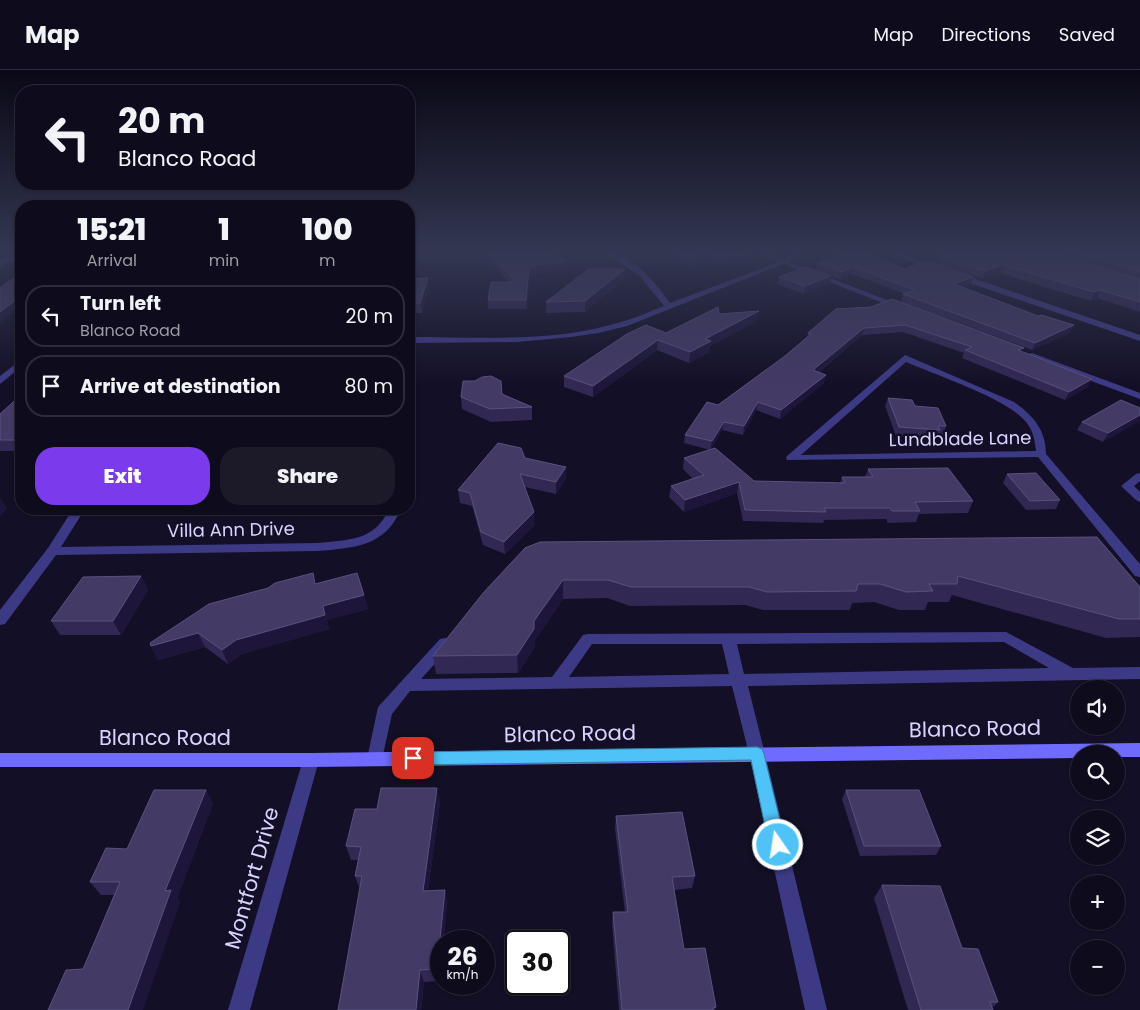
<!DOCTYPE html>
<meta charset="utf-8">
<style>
body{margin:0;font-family:Poppins,sans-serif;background:#1c1929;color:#f1f3f6;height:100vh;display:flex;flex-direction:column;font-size:19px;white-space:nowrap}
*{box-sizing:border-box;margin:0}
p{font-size:16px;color:#9b9ba3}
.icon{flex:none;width:28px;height:28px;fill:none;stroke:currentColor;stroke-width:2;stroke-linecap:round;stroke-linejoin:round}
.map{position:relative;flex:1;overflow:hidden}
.details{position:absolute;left:15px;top:130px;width:400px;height:315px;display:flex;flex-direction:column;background:#0e0b1c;border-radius:20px;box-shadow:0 1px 4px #0004,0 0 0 1px #2e2b3b}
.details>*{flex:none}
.guide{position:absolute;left:15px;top:15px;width:400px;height:105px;border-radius:20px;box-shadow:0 1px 4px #0004,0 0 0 1px #2e2b3b;background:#0e0b1c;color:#f1f3f6;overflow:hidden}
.tools{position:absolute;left:1070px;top:610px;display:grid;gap:10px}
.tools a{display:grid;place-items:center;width:55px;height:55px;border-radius:50%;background:#0e0b1c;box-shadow:0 1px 4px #0004,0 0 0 1px #2e2b3b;font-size:25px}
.speed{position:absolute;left:430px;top:860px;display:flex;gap:10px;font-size:25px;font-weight:700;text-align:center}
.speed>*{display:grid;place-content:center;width:65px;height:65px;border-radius:50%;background:#0e0b1c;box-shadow:0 1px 4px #0004,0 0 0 1px #2e2b3b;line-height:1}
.speed small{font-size:12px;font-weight:400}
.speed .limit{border:2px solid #111;border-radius:8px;background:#fff;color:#111}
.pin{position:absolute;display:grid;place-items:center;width:42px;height:42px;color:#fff;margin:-21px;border-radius:10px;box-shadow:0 2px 8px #0006}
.me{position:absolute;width:55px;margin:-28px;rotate:347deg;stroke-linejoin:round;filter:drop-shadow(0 0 4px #0008)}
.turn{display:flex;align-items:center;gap:18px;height:105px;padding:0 20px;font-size:22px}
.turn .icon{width:65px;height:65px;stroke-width:2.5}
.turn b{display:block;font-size:35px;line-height:42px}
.eta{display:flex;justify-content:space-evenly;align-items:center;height:85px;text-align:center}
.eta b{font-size:30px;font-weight:800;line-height:35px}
.action{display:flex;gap:10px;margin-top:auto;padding:10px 20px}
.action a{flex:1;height:58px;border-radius:20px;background:#7c3aed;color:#fff;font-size:20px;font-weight:800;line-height:58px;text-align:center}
.action a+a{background:#1c1929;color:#f1f3f6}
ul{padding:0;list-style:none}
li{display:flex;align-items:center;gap:15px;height:62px;margin:0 10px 8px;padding:0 10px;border:2px solid #2e2b3b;border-radius:20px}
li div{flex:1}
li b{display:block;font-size:19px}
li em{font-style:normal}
header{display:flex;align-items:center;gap:30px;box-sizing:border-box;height:70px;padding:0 25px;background:#0e0b1c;border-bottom:1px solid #2e2b3b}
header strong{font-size:24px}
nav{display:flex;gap:28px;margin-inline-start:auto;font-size:18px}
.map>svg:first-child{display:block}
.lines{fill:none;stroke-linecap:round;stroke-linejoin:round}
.service{fill:#3d3a85;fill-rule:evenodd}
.minor{fill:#3d3a85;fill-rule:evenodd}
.tertiary{fill:#3d3a85;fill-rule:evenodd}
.secondary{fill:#6f6bff;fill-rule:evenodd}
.wall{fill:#312854}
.shaded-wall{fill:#1d163a}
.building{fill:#433a66;stroke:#5a527e}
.route{fill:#4fc3f7;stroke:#337fa1}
.labels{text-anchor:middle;stroke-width:5;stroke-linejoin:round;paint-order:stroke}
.street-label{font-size:18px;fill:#d9d4ff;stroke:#130f26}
.near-street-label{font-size:21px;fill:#d9d4ff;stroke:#130f26}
</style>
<header>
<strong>Map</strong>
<nav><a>Map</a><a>Directions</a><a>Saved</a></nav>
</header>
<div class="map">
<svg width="1140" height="940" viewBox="0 0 1140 940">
<rect width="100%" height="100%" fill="#130f26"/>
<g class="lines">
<g class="service">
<path d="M 756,183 L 766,183 L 905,237 L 898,239 Z"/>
<path d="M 1032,283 L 1140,323 L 1140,329 L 1029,288 L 1029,284 Z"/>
<path d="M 21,290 L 21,297 L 0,314 L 0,306 Z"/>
<path d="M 1140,403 L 1140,411 L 1134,416 L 1140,422 L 1140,432 L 1136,430 L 1121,416 L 1136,404 Z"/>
<path d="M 1006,562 L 1073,598 L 1140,597 L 1140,609 L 748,616 L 765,684 L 763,689 L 757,691 L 751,689 L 749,684 L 732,616 L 410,621 L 392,644 L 381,694 L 375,696 L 369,694 L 367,689 L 378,637 L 440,569 L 445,568 L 450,569 L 452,573 L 450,577 L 421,609 L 552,607 L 583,565 L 588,564 ZM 1004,572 L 1049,598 L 744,604 L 737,574 ZM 592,574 L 722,574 L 729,604 L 569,607 Z"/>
</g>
<g class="minor">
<path d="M 603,183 C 633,183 654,211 670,233 L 784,190 L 794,183 L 802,183 L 788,192 L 627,256 L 598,263 L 571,267 L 517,272 L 409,273 L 409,267 C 478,267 554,273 621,252 C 636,248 650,241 664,236 L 639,205 Z"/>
<path d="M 888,183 L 899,183 L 940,198 L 933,200 Z"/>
<rect x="0" y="188" width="21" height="4"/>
<path d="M 955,204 L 961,204 L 1140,265 L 1140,271 L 955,208 Z"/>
<path d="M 905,285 L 1014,332 C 1033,345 1046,360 1046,384 L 1140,494 L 1140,507 L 1135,506 L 1038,387 L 787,390 L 786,388 L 787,386 ZM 906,292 C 936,305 1008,329 1026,352 C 1033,360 1035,371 1036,381 L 801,385 Z"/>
<path d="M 409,375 L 414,378 L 414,387 L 409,390 Z"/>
<path d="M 73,439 L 85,439 L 61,477 L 317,473 C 348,470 375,471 389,439 L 401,439 C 385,477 353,478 317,481 L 56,485 L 5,554 L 0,555 L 0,540 L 48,478 Z"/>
<path d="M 757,677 L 763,679 L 765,684 L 827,940 L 805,940 L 749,684 L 751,679 Z"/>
<path d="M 311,683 L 317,685 L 319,690 L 250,940 L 228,940 L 303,690 L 305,685 Z"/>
</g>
<path class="tertiary" d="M 13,183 L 21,183 L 0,197 L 0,192 Z"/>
<path class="secondary" d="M 1140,673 L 1140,687 L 1116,687 L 1116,684 L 1079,684 L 1079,688 L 311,697 L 0,697 L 0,683 L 311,683 Z"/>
</g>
<g class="wall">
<path d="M 483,183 L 552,183 L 565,199 L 529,205 L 527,239 L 488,239 L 488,230 L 509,212 Z"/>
<path d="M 666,183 L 761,183 L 760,187 L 740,193 L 736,191 L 721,195 L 698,187 L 694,197 Z"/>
<path d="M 945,183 L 1140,183 L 1140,242 L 1097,228 L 1091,231 L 1000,203 L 983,209 L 937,194 L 939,186 L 946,184 Z"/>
<path d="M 817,193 L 905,199 L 973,207 L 971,214 L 962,218 L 1070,263 L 1032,280 L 901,232 L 903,224 L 905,224 L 852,204 L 840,209 L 816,200 Z"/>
<path d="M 625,199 L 624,209 L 585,242 L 546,243 L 546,232 Z"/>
<path d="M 779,207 L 830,213 L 804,224 L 777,214 Z"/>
<path d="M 409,209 L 429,218 L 422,243 L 409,243 Z"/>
<path d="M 836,239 L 1022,282 L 1088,317 L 1065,330 L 962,288 L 964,283 L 903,262 L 862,265 L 819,302 L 824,313 L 780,349 L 756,340 L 743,365 L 722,360 L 711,379 L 754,411 L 840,413 L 842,407 L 865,407 L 868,399 L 973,431 L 968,443 L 919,444 L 916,452 L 888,453 L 886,449 L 824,450 L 823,453 L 743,451 L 737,423 L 684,442 L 669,427 L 671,416 L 693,409 L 683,399 L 684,388 L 710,380 L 684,373 L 685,365 L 807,268 L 808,263 Z"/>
<path d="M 719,244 L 757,251 L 710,276 L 710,282 L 689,293 L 657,280 L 593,327 L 564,317 L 564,306 L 666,263 Z"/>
<path d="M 502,324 L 532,337 L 532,350 L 491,352 L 462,339 L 461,327 Z"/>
<path d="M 21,325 L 21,381 L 0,381 L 0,344 Z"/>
<path d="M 888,328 L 915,336 L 946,356 L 943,365 L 939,364 L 937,369 L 896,366 L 885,336 Z"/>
<path d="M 1140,338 L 1103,372 L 1077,360 L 1082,352 Z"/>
<path d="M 525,388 L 566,409 L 556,424 L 525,417 L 535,455 L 505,484 L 483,475 L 472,436 L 460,433 L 458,420 Z"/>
<path d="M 1007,404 L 1060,430 L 1056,439 L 1026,440 L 1003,413 Z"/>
<path d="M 525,478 L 1140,517 L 1140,567 L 1106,568 L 952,525 L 949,532 L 928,532 L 925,540 L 899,540 L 874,532 L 852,533 L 850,540 L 763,540 L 745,535 L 630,536 L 607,528 L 563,529 L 535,570 L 535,577 L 518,603 L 436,604 L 433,586 Z"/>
<path d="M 141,506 L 148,520 L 121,565 L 60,565 L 51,551 Z"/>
<path d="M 316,514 L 364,525 L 368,539 L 327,550 L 329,559 L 242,584 L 228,594 L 205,577 L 158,590 L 151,576 Z"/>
<path d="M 206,720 L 213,734 L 177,828 L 180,833 L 83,899 L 114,825 L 101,825 L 90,812 L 127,779 Z"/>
<path d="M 846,720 L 941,776 L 936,785 L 860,786 L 842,729 Z"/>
<path d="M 440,732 L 428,820 L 445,820 L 447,833 L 440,911 L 424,912 L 421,940 L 338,940 L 360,820 L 355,806 L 358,790 L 351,790 L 346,776 L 377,739 Z"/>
<path d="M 616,746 L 695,806 L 692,818 L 674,820 L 684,879 L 716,937 L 715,940 L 619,940 L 612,854 L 613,842 L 625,842 L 615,759 Z"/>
<path d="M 882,815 L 962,878 L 998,932 L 992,938 L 993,940 L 908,940 L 874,828 Z"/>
</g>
<g class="shaded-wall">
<path d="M 697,183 L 698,183 L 698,187 L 694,197 L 695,190 Z"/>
<path d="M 752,183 L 761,183 L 760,187 L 740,193 L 741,186 Z"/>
<path d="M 737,185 L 736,191 L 721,195 L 722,188 Z"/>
<path d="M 565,191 L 565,199 L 529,205 L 527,239 L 526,230 L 529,197 Z"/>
<path d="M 1003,195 L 1000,203 L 983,209 L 985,201 Z"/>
<path d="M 853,197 L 852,204 L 840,209 L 842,202 Z"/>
<path d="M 625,199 L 624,209 L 585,242 L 585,231 Z"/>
<path d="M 831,206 L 830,213 L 804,224 L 805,216 Z"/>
<path d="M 973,207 L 971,214 L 952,222 L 954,214 Z"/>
<path d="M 428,208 L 429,218 L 422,243 L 420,233 Z"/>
<path d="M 1100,220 L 1097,228 L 1091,231 L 1094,222 Z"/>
<path d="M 21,226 L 21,236 L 0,253 L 0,242 Z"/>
<path d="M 759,241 L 757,251 L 710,276 L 710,282 L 689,293 L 690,282 L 705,269 Z"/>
<path d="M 1074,255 L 1070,263 L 1032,280 L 1035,273 Z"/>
<path d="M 864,258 L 862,265 L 811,308 L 813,300 Z"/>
<path d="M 658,270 L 657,280 L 593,327 L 593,316 Z"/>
<path d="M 826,305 L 824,313 L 780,349 L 781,340 Z"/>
<path d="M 1092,309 L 1088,317 L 1065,330 L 1069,322 Z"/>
<path d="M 758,332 L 756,340 L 743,365 L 744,356 Z"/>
<path d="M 1140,345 L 1140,351 L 1103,372 L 1108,363 Z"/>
<path d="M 724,352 L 722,360 L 710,380 L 712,371 Z"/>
<path d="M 566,397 L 566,409 L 556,424 L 556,412 Z"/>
<path d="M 739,412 L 737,423 L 684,442 L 685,430 Z"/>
<path d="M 0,427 L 7,439 L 0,447 Z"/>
<path d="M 534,442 L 535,455 L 505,484 L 504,472 Z"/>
<path d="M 141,506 L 148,520 L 121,565 L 113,551 Z"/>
<path d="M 563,510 L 563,529 L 535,570 L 535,577 L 518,603 L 517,585 L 534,551 Z"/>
<path d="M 364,525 L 368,539 L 327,550 L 329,559 L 242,584 L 228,594 L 222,580 L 236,570 L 323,536 Z"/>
<path d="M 198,563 L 205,577 L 158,590 L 151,576 Z"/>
<path d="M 437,718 L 440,732 L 426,834 L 423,821 Z"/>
<path d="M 206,720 L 213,734 L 177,828 L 180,833 L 143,940 L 128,940 L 165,821 Z"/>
<path d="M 445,820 L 447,833 L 444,871 L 441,871 L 440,911 L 437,899 Z"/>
<path d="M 420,900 L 424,912 L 421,940 L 416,940 Z"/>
</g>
<g class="building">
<path d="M 490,183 L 552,183 L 565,191 L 529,197 L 526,230 L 488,230 L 491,212 L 516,212 Z"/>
<path d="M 680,183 L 697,183 L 695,190 Z"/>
<path d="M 707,183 L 752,183 L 741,186 L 737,185 L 722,188 Z"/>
<path d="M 843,183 L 864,183 L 905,199 L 927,191 L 973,207 L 954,214 L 1038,246 L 1041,245 L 1074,255 L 1035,273 L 903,224 L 915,220 L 853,197 L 842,202 L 817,193 Z"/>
<path d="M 947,183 L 1053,183 L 1140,209 L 1140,232 L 1100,220 L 1094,222 L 1003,195 L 985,201 L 939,186 Z"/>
<path d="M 1077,183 L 1140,183 L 1140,202 Z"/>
<path d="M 806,197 L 831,206 L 805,216 L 779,207 Z"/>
<path d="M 589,199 L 625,199 L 585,231 L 546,232 Z"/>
<path d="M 21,203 L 21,226 L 0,242 L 0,218 Z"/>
<path d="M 428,208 L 420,233 L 409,233 L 409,209 Z"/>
<path d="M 892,229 L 1024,278 L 1018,280 L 1092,309 L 1069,322 L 965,280 L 972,277 L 905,255 L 864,258 L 813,300 L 826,305 L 781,340 L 758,332 L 744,356 L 724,352 L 712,371 L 685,365 L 707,332 L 718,335 L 785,286 L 811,264 L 808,263 L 836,239 L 871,237 Z"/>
<path d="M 718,237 L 719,244 L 759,241 L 705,269 L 711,271 L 690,282 L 658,270 L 593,316 L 564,306 L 627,264 L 646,255 L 666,263 Z"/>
<path d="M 491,306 L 501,311 L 502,324 L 532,337 L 490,339 L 461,327 L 463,311 L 475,311 L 482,307 Z"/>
<path d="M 21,325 L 21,367 L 19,370 L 0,370 L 0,344 Z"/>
<path d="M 888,328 L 912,330 L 915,336 L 938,338 L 946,356 L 938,356 L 940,360 L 899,357 Z"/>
<path d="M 1121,330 L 1140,338 L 1140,345 L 1108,363 L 1082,352 Z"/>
<path d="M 498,373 L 521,378 L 525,388 L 566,397 L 556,412 L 520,404 L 534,442 L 504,472 L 481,462 L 470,423 L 458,420 Z"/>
<path d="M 715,378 L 754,411 L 845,413 L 842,407 L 873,407 L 868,399 L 948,398 L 973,431 L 915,432 L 920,441 L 892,441 L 890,438 L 824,438 L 826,442 L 745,440 L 739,412 L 685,430 L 671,416 L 704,405 L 684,388 Z"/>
<path d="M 1036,403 L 1060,430 L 1030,431 L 1007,404 Z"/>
<path d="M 1097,467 L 1140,517 L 1140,549 L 1119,549 L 958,506 L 957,514 L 929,514 L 933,521 L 906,522 L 880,514 L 858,514 L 856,521 L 767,522 L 749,517 L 631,517 L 608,510 L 563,510 L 534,551 L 534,559 L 517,585 L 433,586 L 484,522 L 525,478 L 540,472 Z"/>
<path d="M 313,503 L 315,514 L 357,503 L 364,525 L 323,536 L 325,545 L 236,570 L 222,580 L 198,563 L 151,576 L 150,573 L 209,534 L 268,518 L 275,513 Z"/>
<path d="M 141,506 L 113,551 L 51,551 L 83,507 Z"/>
<path d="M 381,718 L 437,718 L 423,821 L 445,820 L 437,899 L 420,900 L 416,940 L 338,940 L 362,806 L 355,806 L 361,777 L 346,776 L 355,739 L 377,739 Z"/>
<path d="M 154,720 L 206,720 L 165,821 L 171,820 L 128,940 L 48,940 L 66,900 L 83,899 L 120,812 L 90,812 L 106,778 L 127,779 Z"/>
<path d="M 846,720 L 919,720 L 941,776 L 864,776 Z"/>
<path d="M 682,742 L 695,806 L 672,807 L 684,879 L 705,878 L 716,937 L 713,938 L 713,940 L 622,940 L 613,842 L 628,842 L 616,746 Z"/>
<path d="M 882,815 L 940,816 L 962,878 L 978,879 L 998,932 L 990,932 L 993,940 L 921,940 Z"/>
</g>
<linearGradient id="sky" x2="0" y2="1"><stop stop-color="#0a0815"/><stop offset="0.58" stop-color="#333752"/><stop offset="1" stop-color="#333752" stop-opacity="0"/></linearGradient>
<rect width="1140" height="315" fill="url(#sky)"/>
<path class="route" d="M 757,677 L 762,679 L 764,684 L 786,775 L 784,781 L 778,783 L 772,781 L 769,775 L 751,690 L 413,695 L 407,693 L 405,688 L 407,684 L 413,682 Z"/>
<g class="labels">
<g class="street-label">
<text transform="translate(960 369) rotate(-1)" y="6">Lundblade Lane</text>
<text transform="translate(231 460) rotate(-1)" y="6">Villa Ann Drive</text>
</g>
<g class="near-street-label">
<text transform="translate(975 659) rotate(-1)" y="7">Blanco Road</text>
<text transform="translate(570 664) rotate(-1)" y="7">Blanco Road</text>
<text x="165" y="675">Blanco Road</text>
<text transform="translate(252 808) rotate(-74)" y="7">Montfort Drive</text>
</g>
</g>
</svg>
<div class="tools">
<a><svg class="icon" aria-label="sound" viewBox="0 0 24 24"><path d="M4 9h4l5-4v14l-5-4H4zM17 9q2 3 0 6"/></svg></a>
<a><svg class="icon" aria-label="search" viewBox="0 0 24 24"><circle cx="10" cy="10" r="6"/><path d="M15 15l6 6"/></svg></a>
<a><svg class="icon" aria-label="layers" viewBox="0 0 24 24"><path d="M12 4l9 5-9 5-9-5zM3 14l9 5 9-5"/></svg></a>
<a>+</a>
<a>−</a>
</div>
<div class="speed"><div>26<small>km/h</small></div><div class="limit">30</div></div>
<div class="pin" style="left:413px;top:688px;background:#d93025"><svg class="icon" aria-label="arrive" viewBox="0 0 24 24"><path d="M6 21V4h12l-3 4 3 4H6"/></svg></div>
<svg class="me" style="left:778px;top:775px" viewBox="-20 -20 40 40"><circle r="17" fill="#4fc3f7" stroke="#fff" stroke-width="3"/><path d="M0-11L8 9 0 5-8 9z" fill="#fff"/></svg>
<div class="guide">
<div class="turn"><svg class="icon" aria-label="left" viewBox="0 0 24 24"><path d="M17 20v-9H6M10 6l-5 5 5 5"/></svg><div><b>20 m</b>Blanco Road</div></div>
</div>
<section class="details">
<div class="eta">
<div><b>15:21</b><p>Arrival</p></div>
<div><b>1</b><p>min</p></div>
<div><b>100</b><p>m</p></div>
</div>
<ul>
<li><svg class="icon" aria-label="left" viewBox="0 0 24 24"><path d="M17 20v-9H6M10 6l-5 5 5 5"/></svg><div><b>Turn left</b><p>Blanco Road</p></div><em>20 m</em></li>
<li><svg class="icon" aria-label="arrive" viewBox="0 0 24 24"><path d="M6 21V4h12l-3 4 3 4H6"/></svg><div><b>Arrive at destination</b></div><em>80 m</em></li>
</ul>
<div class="action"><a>Exit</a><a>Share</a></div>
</section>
</div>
